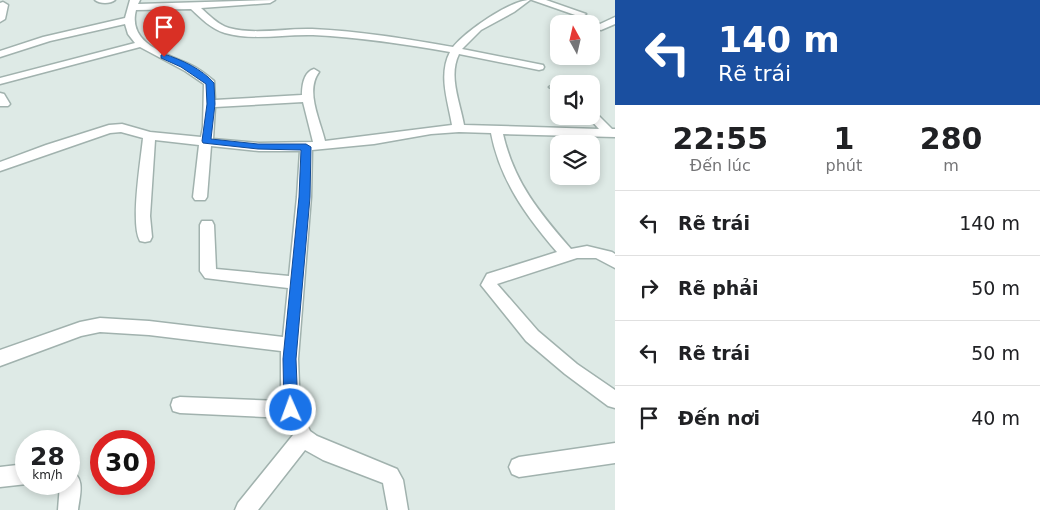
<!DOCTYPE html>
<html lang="vi">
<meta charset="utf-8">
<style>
body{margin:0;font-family:"DejaVu Sans",sans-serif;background:#f2f2f2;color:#202124;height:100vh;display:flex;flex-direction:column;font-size:19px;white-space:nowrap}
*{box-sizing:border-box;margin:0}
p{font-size:16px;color:#757577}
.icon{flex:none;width:28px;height:28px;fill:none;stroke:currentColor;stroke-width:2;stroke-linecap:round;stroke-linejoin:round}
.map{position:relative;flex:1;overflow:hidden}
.details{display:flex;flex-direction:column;background:#fff;width:425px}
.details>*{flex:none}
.guide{background:#1a4fa0;color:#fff;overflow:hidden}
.needle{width:32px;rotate:352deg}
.fabs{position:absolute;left:550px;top:15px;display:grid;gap:10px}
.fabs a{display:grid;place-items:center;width:50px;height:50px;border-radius:10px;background:#fff;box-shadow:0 2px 8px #0003;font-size:25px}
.speed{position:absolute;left:15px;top:430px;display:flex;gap:10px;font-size:25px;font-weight:700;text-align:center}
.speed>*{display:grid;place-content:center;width:65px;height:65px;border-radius:50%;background:#fff;box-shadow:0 2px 8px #0003;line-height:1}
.speed small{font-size:12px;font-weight:400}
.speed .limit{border:8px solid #d22;background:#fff;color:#111}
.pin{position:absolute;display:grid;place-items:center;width:42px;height:42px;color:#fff;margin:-51px -21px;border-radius:50% 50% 50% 0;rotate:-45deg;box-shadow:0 0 5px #0007}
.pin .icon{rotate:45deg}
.me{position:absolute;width:55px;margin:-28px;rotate:358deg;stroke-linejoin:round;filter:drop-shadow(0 0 4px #0008)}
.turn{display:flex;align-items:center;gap:18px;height:105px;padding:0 20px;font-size:22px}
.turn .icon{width:65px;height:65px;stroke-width:2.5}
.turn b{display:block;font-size:35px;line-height:42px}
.eta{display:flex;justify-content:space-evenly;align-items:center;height:85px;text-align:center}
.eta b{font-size:30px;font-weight:600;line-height:35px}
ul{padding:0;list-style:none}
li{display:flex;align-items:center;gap:15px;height:65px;padding:0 20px;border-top:1px solid #e0e0e0}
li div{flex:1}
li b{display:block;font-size:19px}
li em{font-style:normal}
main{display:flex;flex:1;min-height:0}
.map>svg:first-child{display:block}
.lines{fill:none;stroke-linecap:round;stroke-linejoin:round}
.street-casing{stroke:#a1b2ae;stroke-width:3}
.street{fill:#fff;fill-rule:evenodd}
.route{fill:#1a73e8;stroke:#114b97}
</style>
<main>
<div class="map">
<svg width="615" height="510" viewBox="0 0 615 510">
<rect width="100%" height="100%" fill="#deeae6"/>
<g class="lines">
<g class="street-casing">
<g id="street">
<path d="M 95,0 L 115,0 C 110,4 100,4 95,0 Z"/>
<path d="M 130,0 L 140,0 L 138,4 L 275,0 L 270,3 L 201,8 C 209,15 218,25 229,28 C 255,35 286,28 312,29 C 360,31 406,39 453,47 C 466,31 510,0 530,0 L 514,12 L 481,30 L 462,49 L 543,65 L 544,67 L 543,69 L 539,70 L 459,54 C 448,76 460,102 464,125 L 599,129 L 587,116 L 591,116 L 591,111 L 595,112 L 612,129 L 615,129 L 615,137 L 503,134 C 514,182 539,212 571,249 L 587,246 L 612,252 L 615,254 L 615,268 L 596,258 L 577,258 L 497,284 L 538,331 L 577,364 L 615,390 L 615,408 L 608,406 L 565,374 L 526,341 L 481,285 L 487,274 L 557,252 C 526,216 500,180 491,133 L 459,132 L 431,134 L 374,144 L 312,150 L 311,197 L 298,359 L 300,410 L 310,431 L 317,436 L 397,469 L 403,480 L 408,510 L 388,510 L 383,483 L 323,460 L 305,450 L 258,510 L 235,510 L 238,503 L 293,435 L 285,418 L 180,413 L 173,411 L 171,405 L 173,399 L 180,397 L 281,401 L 281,351 L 149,335 L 100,332 L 81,336 L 0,366 L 0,350 L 80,322 L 100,318 L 149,321 L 283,337 L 288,288 L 205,278 L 200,271 L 200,225 L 202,221 L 212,221 L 214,225 L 216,269 L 289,276 L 297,197 L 300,151 L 259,151 L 211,146 L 207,197 L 205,200 L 195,200 L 193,197 L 199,145 L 155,140 L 150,216 L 152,237 L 150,241 L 145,242 L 140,241 C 130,224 141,159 143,138 L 121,132 L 110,133 L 0,171 L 0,162 L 46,145 L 109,125 L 122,124 L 150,132 L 201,137 L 203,127 L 204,84 L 185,71 L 140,47 L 0,84 L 0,78 L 135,43 L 128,34 L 125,24 L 50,41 L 0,57 L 0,51 L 43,37 L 125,18 ZM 191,9 C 201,18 211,29 225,33 C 252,41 284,34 313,35 C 359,37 404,44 450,52 C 438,75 448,101 452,125 L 325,141 C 320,120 305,91 319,72 L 314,69 C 304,72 302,85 302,95 L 215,100 L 214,81 C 207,75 200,69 191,65 C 167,54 127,44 136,10 ZM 303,102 L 313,142 L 259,143 L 213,139 L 215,107 Z"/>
<path d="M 532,0 L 546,0 L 586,14 L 581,17 L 578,16 Z"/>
<path d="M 3,2 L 8,5 L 5,19 L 0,22 L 0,3 Z"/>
<path d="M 615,17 L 615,24 L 601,30 L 591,28 L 591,24 L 587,24 L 591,22 L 600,24 Z"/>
<path d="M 555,84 L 559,85 L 559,91 L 549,87 Z"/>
<path d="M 0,93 L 4,94 L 10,104 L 8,106 L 0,106 Z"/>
<path d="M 615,443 L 615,463 L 519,477 L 512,474 L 509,467 L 512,460 L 519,457 Z"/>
<path d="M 26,464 L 27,484 L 0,487 L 0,467 Z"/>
<path d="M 69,470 C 86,477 80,494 78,510 L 58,510 L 60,484 L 69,484 Z"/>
</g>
</g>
<use href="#street" class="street"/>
</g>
<path class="route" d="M 164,54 C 182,60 202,69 214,83 L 215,104 L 211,139 L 258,144 L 306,144 L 311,147 L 310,197 L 296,359 L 298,410 L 296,414 L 291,416 L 286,414 L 284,410 L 283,359 L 299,197 L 301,150 L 258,149 L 203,143 L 202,141 L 207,104 L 206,84 L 181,67 L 161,58 L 161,55 Z"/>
</svg>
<div class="fabs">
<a><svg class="needle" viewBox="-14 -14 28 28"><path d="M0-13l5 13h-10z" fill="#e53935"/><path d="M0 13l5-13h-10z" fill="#757577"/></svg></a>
<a><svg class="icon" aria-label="sound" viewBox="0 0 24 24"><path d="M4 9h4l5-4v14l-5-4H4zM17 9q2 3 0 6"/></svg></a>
<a><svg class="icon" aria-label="layers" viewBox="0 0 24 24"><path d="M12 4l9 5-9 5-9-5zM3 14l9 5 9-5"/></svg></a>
</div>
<div class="speed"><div>28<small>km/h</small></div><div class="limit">30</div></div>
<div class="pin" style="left:164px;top:57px;background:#d93025"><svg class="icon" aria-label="arrive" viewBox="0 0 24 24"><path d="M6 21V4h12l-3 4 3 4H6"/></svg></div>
<svg class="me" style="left:291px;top:410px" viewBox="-20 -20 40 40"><circle r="17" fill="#1a73e8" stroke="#fff" stroke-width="3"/><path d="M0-11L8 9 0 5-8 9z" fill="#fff"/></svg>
</div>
<section class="details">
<div class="guide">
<div class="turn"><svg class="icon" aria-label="left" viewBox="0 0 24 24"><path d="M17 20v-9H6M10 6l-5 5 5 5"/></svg><div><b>140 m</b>Rẽ trái</div></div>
</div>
<div class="eta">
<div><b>22:55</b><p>Đến lúc</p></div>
<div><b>1</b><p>phút</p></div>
<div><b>280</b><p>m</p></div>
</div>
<ul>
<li><svg class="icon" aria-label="left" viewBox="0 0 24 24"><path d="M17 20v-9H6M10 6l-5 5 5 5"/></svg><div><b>Rẽ trái</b></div><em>140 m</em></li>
<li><svg class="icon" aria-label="right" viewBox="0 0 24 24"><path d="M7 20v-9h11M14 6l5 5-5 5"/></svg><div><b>Rẽ phải</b></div><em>50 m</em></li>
<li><svg class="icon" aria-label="left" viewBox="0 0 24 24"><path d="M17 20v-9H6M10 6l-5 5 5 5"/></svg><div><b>Rẽ trái</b></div><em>50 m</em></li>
<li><svg class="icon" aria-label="arrive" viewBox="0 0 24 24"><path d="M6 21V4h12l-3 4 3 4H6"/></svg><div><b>Đến nơi</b></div><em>40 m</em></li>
</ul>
</section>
</main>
